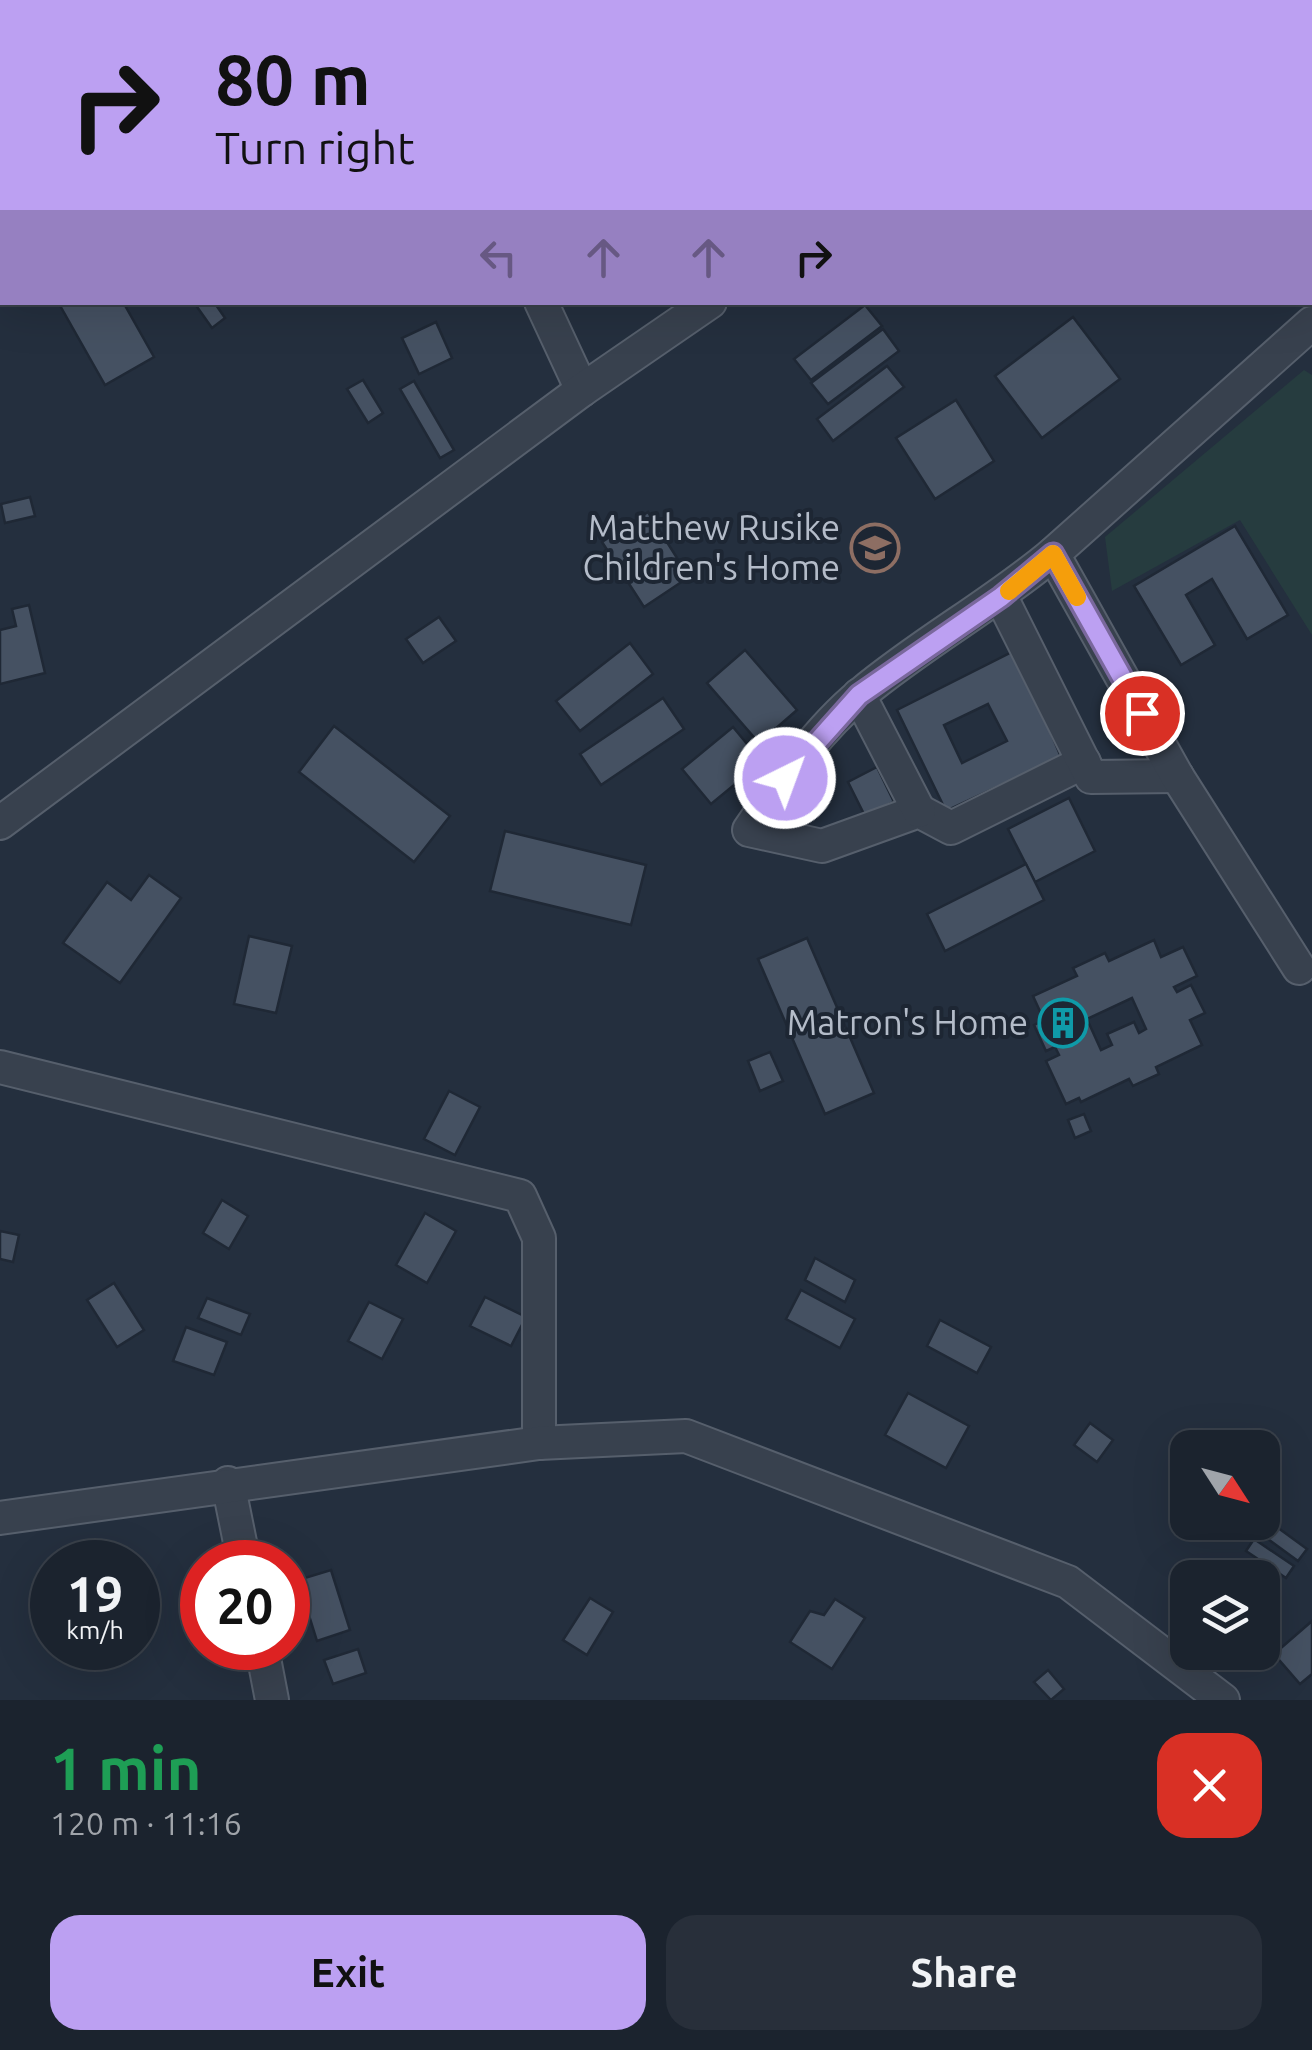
<!DOCTYPE html>
<meta charset="utf-8">
<style>
body{margin:0;font-family:Ubuntu,sans-serif;background:#282f3a;color:#f1f3f6;height:100vh;display:flex;flex-direction:column;font-size:38px;white-space:nowrap}
*{box-sizing:border-box;margin:0}
p{font-size:32px;color:#a0a4aa}
.icon{flex:none;width:55px;height:55px;fill:none;stroke:currentColor;stroke-width:2;stroke-linecap:round;stroke-linejoin:round}
.map{position:relative;height:1700px;overflow:hidden}
.side{display:flex;flex-direction:column;background:#1b232e;flex:1}
.side>*{flex:none}
.hud{position:absolute;left:0px;top:0px;width:1312px;height:305px;box-shadow:0 10px 40px #0002,0 0 0 2px #39404a;background:#bca0f2;color:#111;overflow:hidden}
.needle{width:65px;rotate:126deg}
.buttons{position:absolute;left:1170px;top:1430px;display:grid;gap:20px}
.buttons a{display:grid;place-items:center;width:110px;height:110px;border-radius:20px;background:#1b232e;box-shadow:0 10px 40px #0002,0 0 0 2px #39404a;font-size:50px}
.speed{position:absolute;left:30px;top:1540px;display:flex;gap:20px;font-size:50px;font-weight:700;text-align:center}
.speed>*{display:grid;place-content:center;width:130px;height:130px;border-radius:50%;background:#1b232e;box-shadow:0 10px 40px #0002,0 0 0 2px #39404a;line-height:1}
.speed small{font-size:25px;font-weight:400}
.speed .limit{border:15px solid #d22;background:#fff;color:#111}
.pin{position:absolute;display:grid;place-items:center;width:85px;height:85px;color:#fff;margin:-42px;border:5px solid #fff;border-radius:50%;box-shadow:0 2px 10px #0007}
.me{position:absolute;width:110px;margin:-55px;rotate:42deg;stroke-linejoin:round;filter:drop-shadow(0 0 8px #0008)}
.turn{display:flex;align-items:center;gap:35px;height:210px;padding:0 50px;font-size:45px}
.turn .icon{width:130px;height:130px;stroke-width:2.5}
.turn b{display:block;font-size:70px;line-height:85px}
.lanes{display:flex;align-items:center;height:95px;padding:0 50px;background:#0003;justify-content:center;gap:50px;direction:ltr}
.lanes .off{opacity:.35}
.round{display:grid;place-items:center;flex:none;width:105px;height:105px;border-radius:30px;background:#282f3a}
.head{display:flex;align-items:center;justify-content:space-between;height:170px;padding:0 50px}
h1{font-size:60px;font-weight:700;line-height:75px;color:#1e9e55}
.button{display:flex;gap:20px;margin-top:auto;padding:20px 50px}
.button a{flex:1;height:115px;border-radius:30px;background:#bca0f2;color:#111;font-size:40px;font-weight:700;line-height:115px;text-align:center}
.button a+a{background:#282f3a;color:#f1f3f6}
.map>svg:first-child{display:block}
.green{fill:#263c3f}
.building{fill:#455162;stroke:#1f2835;stroke-width:2.5;fill-rule:evenodd}
.lines{fill:none;stroke-linecap:round;stroke-linejoin:round}
.minor-casing{stroke:#565f6c;stroke-width:36}
.minor{stroke:#38414e;stroke-width:32}
.route-casing{stroke:#7a689d;stroke-width:25}
.route{stroke:#bca0f2;stroke-width:18}
.slow{stroke:#f59e0b;stroke-width:18}
.labels{text-anchor:middle;stroke-width:8;stroke-linejoin:round;paint-order:stroke}
.poi-label{font-size:35px;fill:#b4bcc9;stroke:#1d2633;text-anchor:end}
</style>
<div class="map">
<svg width="1312" height="1700" viewBox="0 0 1312 1700">
<rect width="100%" height="100%" fill="#242f3e"/>
<path class="green" d="M 1304,370 L 1312,375 L 1312,635 L 1240,520 L 1112,591 L 1105,537 Z"/>
<g class="building">
<path d="M 58,302 L 123,302 L 154,357 L 105,385 Z"/>
<path d="M 214,302 L 225,318 L 212,328 L 195,304 Z"/>
<path d="M 865,305 L 882,326 L 811,380 L 794,359 Z"/>
<path d="M 1073,317 L 1120,379 L 1042,438 L 995,376 Z"/>
<path d="M 436,322 L 452,358 L 419,374 L 402,338 Z"/>
<path d="M 883,329 L 899,351 L 828,404 L 811,383 Z"/>
<path d="M 887,366 L 904,387 L 833,441 L 817,419 Z"/>
<path d="M 363,380 L 383,413 L 368,423 L 347,389 Z"/>
<path d="M 414,381 L 454,450 L 440,458 L 400,389 Z"/>
<path d="M 956,400 L 994,461 L 935,499 L 896,438 Z"/>
<path d="M 30,497 L 35,516 L 5,523 L 1,504 Z"/>
<path d="M 648,512 L 689,577 L 644,607 L 602,542 Z"/>
<path d="M 1235,526 L 1288,615 L 1247,639 L 1212,579 L 1186,595 L 1215,645 L 1181,665 L 1134,586 Z"/>
<path d="M 29,605 L 45,673 L 0,684 L 0,630 L 16,626 L 12,609 Z"/>
<path d="M 439,617 L 456,641 L 423,663 L 406,639 Z"/>
<path d="M 630,643 L 653,674 L 580,731 L 556,701 Z"/>
<path d="M 745,650 L 797,710 L 759,743 L 707,683 Z"/>
<path d="M 1016,650 L 1061,757 L 946,811 L 897,710 ZM 988,704 L 1007,741 L 962,763 L 944,725 Z"/>
<path d="M 663,698 L 684,729 L 601,785 L 580,754 Z"/>
<path d="M 334,726 L 450,816 L 414,862 L 299,772 Z"/>
<path d="M 733,727 L 762,762 L 711,804 L 682,769 Z"/>
<path d="M 877,767 L 894,802 L 865,816 L 848,782 Z"/>
<path d="M 1069,798 L 1095,851 L 1035,882 L 1008,829 Z"/>
<path d="M 505,831 L 646,865 L 631,925 L 490,891 Z"/>
<path d="M 1026,864 L 1044,900 L 945,951 L 927,914 Z"/>
<path d="M 149,875 L 181,898 L 120,983 L 63,943 L 107,882 L 131,900 Z"/>
<path d="M 249,936 L 292,946 L 276,1013 L 234,1004 Z"/>
<path d="M 807,938 L 874,1093 L 825,1114 L 758,959 Z"/>
<path d="M 1154,940 L 1161,957 L 1183,947 L 1197,976 L 1174,987 L 1177,992 L 1191,985 L 1205,1013 L 1190,1020 L 1202,1045 L 1156,1067 L 1159,1074 L 1133,1086 L 1129,1079 L 1081,1102 L 1079,1098 L 1066,1104 L 1046,1061 L 1059,1055 L 1055,1047 L 1046,1051 L 1034,1025 L 1044,1020 L 1033,996 L 1077,976 L 1073,968 L 1105,953 L 1109,961 ZM 1132,998 L 1146,1029 L 1139,1033 L 1134,1022 L 1107,1034 L 1112,1045 L 1101,1050 L 1087,1019 Z"/>
<path d="M 770,1052 L 783,1081 L 760,1091 L 748,1061 Z"/>
<path d="M 449,1091 L 480,1107 L 455,1155 L 424,1139 Z"/>
<path d="M 1084,1114 L 1091,1131 L 1075,1138 L 1068,1120 Z"/>
<path d="M 222,1200 L 248,1216 L 229,1249 L 203,1233 Z"/>
<path d="M 425,1213 L 456,1231 L 427,1283 L 396,1265 Z"/>
<path d="M 0,1231 L 19,1235 L 13,1262 L 0,1259 Z"/>
<path d="M 815,1258 L 855,1280 L 845,1302 L 805,1280 Z"/>
<path d="M 114,1283 L 144,1330 L 117,1347 L 87,1300 Z"/>
<path d="M 801,1290 L 855,1319 L 840,1348 L 786,1319 Z"/>
<path d="M 485,1297 L 526,1317 L 511,1346 L 470,1326 Z"/>
<path d="M 207,1298 L 250,1314 L 241,1335 L 198,1318 Z"/>
<path d="M 369,1302 L 403,1319 L 382,1359 L 348,1341 Z"/>
<path d="M 940,1320 L 991,1347 L 977,1373 L 927,1346 Z"/>
<path d="M 186,1327 L 227,1342 L 214,1375 L 173,1361 Z"/>
<path d="M 908,1393 L 969,1426 L 946,1468 L 885,1435 Z"/>
<path d="M 1090,1423 L 1113,1440 L 1097,1462 L 1074,1445 Z"/>
<path d="M 1262,1503 L 1276,1513 L 1270,1522 L 1307,1549 L 1298,1561 L 1246,1523 L 1262,1522 Z"/>
<path d="M 1254,1539 L 1294,1566 L 1286,1578 L 1246,1551 Z"/>
<path d="M 331,1570 L 350,1630 L 317,1641 L 298,1580 Z"/>
<path d="M 590,1598 L 613,1612 L 587,1655 L 563,1640 Z"/>
<path d="M 835,1599 L 865,1618 L 832,1669 L 790,1642 L 810,1611 L 824,1615 Z"/>
<path d="M 1312,1621 L 1312,1674 L 1300,1684 L 1274,1654 Z"/>
<path d="M 358,1649 L 366,1673 L 333,1684 L 324,1660 Z"/>
<path d="M 1048,1670 L 1064,1689 L 1051,1700 L 1034,1682 Z"/>
</g>
<g class="lines">
<g class="minor-casing">
<g id="minor">
<path d="M 432,0 L 432,2"/>
<path d="M 1148,2 L 1152,0"/>
<path d="M 541,302 L 582,390"/>
<path d="M 1053,554 C 992,605 922,643 861,694 C 817,730 781,783 749,830 L 822,846 L 919,811 L 951,828 L 1084,762"/>
<path d="M 1001,597 L 1091,777 L 1177,776"/>
<path d="M 859,695 L 919,811"/>
<path d="M 0,823 L 582,390 L 710,302"/>
<path d="M 1299,968 L 1177,776 L 1053,554 L 1312,323"/>
<path d="M 0,1067 L 520,1196 L 539,1238 L 539,1443"/>
<path d="M 228,1483 L 244,1562"/>
<path d="M 0,1518 L 539,1443 L 686,1436 L 1068,1582 L 1223,1700"/>
<path d="M 262,1648 L 272,1700"/>
</g>
</g>
<use href="#minor" class="minor"/>
</g>
<g class="lines">
<g class="route-casing">
<path id="route" d="M 785,778 L 859,695 L 1001,597 L 1053,554 L 1142,713"/>
</g>
<use href="#route" class="route"/>
<path class="slow" d="M 1009,591 L 1053,554 L 1077,597"/>
</g>
<defs>
<g id="school-ring" transform="scale(2.5)"><circle r="9.5" fill="#1d2633" stroke="#8d6e63" stroke-width="1.5"/><path d="M0-5L7-2L0 1L-7-2ZM-4 1L0 2.5L4 1V4Q0 6-4 4Z" fill="#8d6e63"/></g>
<g id="building-ring" transform="scale(2.5)"><circle r="9.5" fill="#1d2633" stroke="#0f9aa8" stroke-width="1.5"/><path d="M-4-6H4V6H1V3H-1V6H-4ZM-2.5-4.3h1.7v1.8h-1.7ZM.8-4.3h1.7v1.8H.8ZM-2.5-1h1.7V.8h-1.7ZM.8-1h1.7V.8H.8Z" fill="#0f9aa8"/></g>
</defs>
<g fill-rule="evenodd">
<use href="#school-ring" x="875" y="548"/>
<use href="#building-ring" x="1063" y="1023"/>
</g>
<g class="labels">
<g class="poi-label">
<text x="840" y="540">Matthew Rusike<tspan x="840" dy="40">Children's Home</tspan></text>
<text x="1028" y="1035">Matron's Home</text>
</g>
</g>
</svg>
<div class="buttons">
<a><svg class="needle" viewBox="-14 -14 28 28"><path d="M0-13l5 13h-10z" fill="#e53935"/><path d="M0 13l5-13h-10z" fill="#a0a4aa"/></svg></a>
<a><svg class="icon" aria-label="layers" viewBox="0 0 24 24"><path d="M12 4l9 5-9 5-9-5zM3 14l9 5 9-5"/></svg></a>
</div>
<div class="speed"><div>19<small>km/h</small></div><div class="limit">20</div></div>
<div class="pin" style="left:1142px;top:713px;background:#d93025"><svg class="icon" aria-label="arrive" viewBox="0 0 24 24"><path d="M6 21V4h12l-3 4 3 4H6"/></svg></div>
<svg class="me" style="left:785px;top:778px" viewBox="-20 -20 40 40"><circle r="17" fill="#bca0f2" stroke="#fff" stroke-width="3"/><path d="M0-11L8 9 0 5-8 9z" fill="#fff"/></svg>
<div class="hud">
<div class="turn"><svg class="icon" aria-label="right" viewBox="0 0 24 24"><path d="M7 20v-9h11M14 6l5 5-5 5"/></svg><div><b>80 m</b>Turn right</div></div>
<div class="lanes"><svg class="icon off" aria-label="left" viewBox="0 0 24 24"><path d="M17 20v-9H6M10 6l-5 5 5 5"/></svg><svg class="icon off" aria-label="ahead" viewBox="0 0 24 24"><path d="M12 20V5M6 11l6-6 6 6"/></svg><svg class="icon off" aria-label="ahead" viewBox="0 0 24 24"><path d="M12 20V5M6 11l6-6 6 6"/></svg><svg class="icon" aria-label="right" viewBox="0 0 24 24"><path d="M7 20v-9h11M14 6l5 5-5 5"/></svg></div>
</div>
</div>
<section class="side">
<div class="head"><div><h1>1 min</h1><p>120 m · 11:16</p></div><a class="round" style="background:#d93025;color:#fff"><svg class="icon" aria-label="close" viewBox="0 0 24 24"><path d="M6 6l12 12M18 6L6 18"/></svg></a></div>
<div class="button"><a>Exit</a><a>Share</a></div>
</section>
